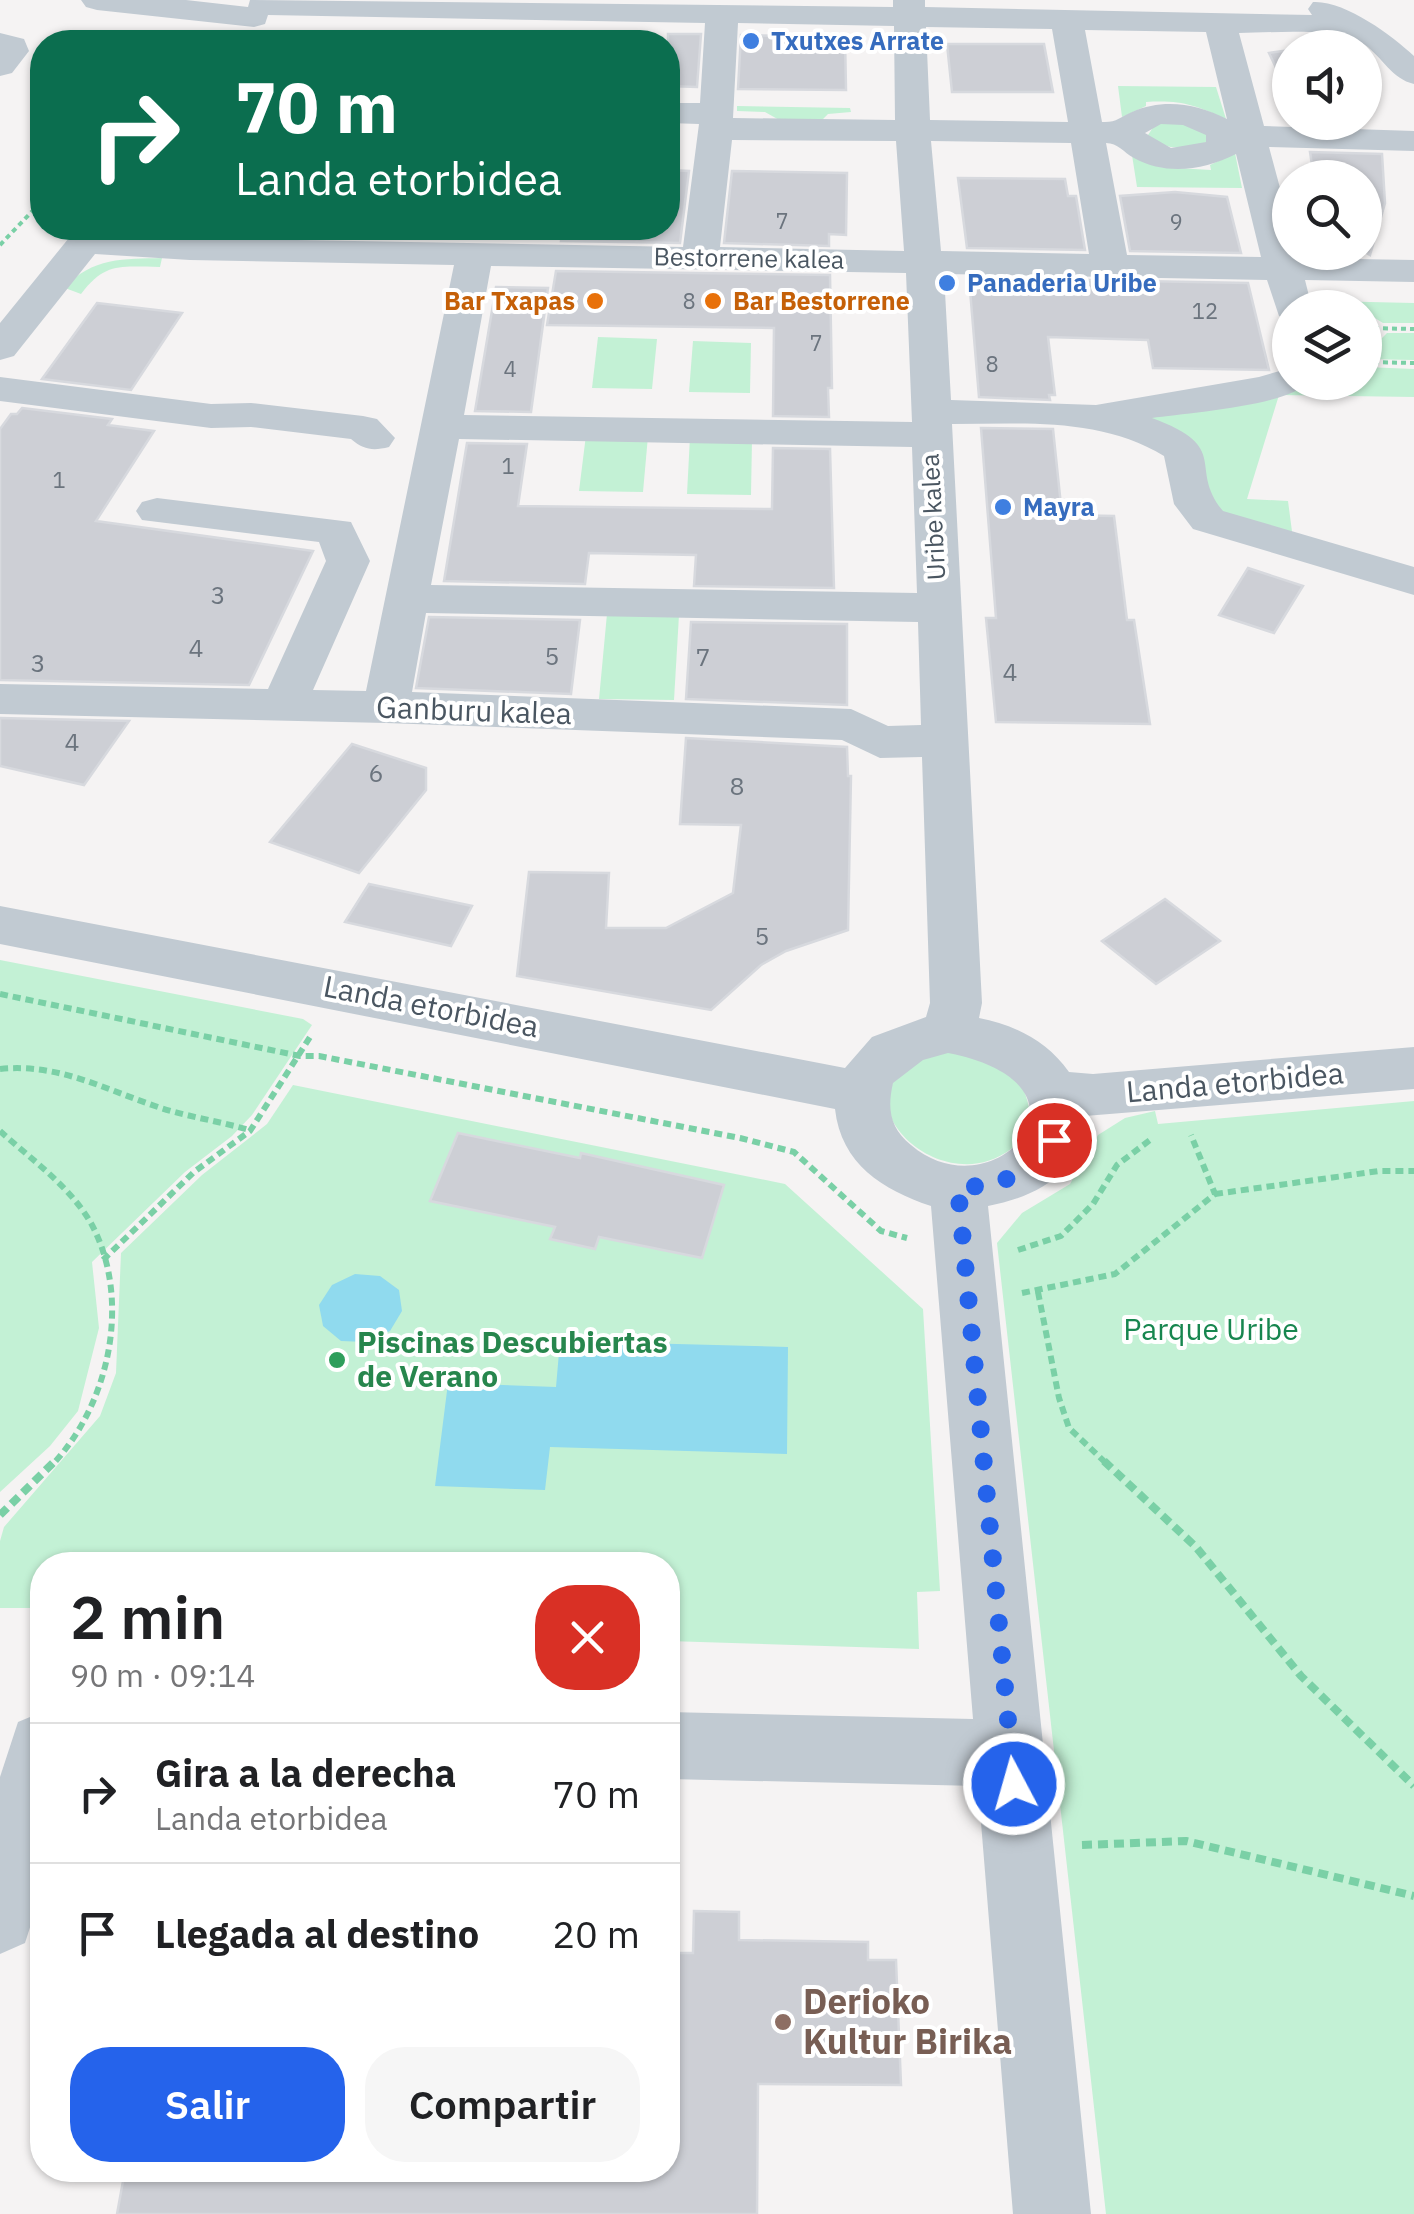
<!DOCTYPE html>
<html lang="es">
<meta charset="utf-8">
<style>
body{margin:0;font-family:"IBM Plex Sans",sans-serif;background:#f6f6f6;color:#202124;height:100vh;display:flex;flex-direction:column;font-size:38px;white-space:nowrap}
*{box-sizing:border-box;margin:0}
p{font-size:32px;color:#757577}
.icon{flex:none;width:55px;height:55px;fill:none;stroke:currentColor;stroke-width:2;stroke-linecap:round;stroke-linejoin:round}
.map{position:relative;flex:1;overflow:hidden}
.details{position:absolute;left:30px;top:1552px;width:650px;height:630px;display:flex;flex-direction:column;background:#fff;border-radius:40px;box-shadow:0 2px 8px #0004}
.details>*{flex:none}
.hud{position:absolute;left:30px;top:30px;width:650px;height:210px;border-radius:40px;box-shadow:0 2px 8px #0004;background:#0b6e4f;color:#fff;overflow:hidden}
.tools{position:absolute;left:1272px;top:30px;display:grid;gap:20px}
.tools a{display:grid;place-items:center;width:110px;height:110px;border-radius:50%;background:#fff;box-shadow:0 2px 8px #0004;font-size:50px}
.pin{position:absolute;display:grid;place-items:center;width:85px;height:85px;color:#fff;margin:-42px;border:5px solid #fff;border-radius:50%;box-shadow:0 2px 10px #0007}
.me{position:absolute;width:110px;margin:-55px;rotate:354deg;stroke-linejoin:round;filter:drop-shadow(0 0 8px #0008)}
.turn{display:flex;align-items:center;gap:35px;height:210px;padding:0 40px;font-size:45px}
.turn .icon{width:130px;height:130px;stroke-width:2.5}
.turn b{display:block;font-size:70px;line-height:85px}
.round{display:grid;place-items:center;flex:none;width:105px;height:105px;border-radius:40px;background:#f6f6f6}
.summary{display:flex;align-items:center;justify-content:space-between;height:170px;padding:0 40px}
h1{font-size:60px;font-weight:600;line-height:75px}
.button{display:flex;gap:20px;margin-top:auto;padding:20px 40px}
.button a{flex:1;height:115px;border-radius:40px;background:#2563eb;color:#fff;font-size:40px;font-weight:600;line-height:115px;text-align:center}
.button a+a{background:#f6f6f6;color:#202124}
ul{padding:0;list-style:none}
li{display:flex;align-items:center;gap:30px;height:140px;padding:0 40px;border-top:2px solid #e0e0e0}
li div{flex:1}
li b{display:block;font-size:38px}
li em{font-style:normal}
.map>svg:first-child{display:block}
.green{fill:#c3f1d5}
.water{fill:#90daee}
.building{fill:#cdcfd5;stroke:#d7d9de;stroke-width:2.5}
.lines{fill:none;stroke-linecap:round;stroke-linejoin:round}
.path-far2{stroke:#7ad0a6;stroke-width:4;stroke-dasharray:5 4;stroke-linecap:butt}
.path-far1{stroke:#7ad0a6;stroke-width:6;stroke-dasharray:8 5;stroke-linecap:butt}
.path{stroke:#7ad0a6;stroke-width:8;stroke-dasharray:10 6;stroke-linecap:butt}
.minor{fill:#c1cad2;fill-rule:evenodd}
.route{stroke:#2563eb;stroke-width:18;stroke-dasharray:0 32.4}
.shop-dot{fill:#3f7fe0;stroke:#fff;stroke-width:4}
.food-dot{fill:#e8710a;stroke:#fff;stroke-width:4}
.leisure-dot{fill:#2e9e5b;stroke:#fff;stroke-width:4}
.education-dot{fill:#8d6e63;stroke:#fff;stroke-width:4}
.labels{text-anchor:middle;stroke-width:8;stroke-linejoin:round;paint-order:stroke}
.far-number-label{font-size:22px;fill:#6b747e}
.far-shop-label{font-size:25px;font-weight:bold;fill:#366cbe;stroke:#fff;text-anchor:start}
.far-street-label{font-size:25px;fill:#4a5661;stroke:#fff}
.far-food-label{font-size:25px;font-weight:bold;fill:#c56008;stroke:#fff;text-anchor:end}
.number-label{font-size:25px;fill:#6b747e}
.street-label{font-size:30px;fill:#4a5661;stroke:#fff}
.park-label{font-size:30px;fill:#17864f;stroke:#fff}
.leisure-label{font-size:30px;font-weight:bold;fill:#27864d;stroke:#fff;text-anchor:start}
.near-education-label{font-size:35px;font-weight:bold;fill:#785e54;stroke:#fff;text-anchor:start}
</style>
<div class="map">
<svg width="1414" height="2214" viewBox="0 0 1414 2214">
<rect width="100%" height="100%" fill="#f5f3f3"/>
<g class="green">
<path d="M 1118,86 L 1216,87 L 1226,119 C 1194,105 1182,100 1146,102 L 1146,106 L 1122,117 Z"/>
<path d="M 737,106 L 850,108 L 851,112 L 828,114 L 821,121 L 781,121 L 765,112 L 737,111 Z"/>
<path d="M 1181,121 L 1209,135 L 1208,142 C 1182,148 1170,153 1148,135 L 1156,123 Z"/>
<path d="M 1235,153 L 1242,188 L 1137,187 L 1132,155 L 1158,163 L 1159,167 L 1211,170 L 1210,165 Z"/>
<path d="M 162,258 L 160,267 C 122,267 106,261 81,294 L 65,288 C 91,257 125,259 162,258 Z"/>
<path d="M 1325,301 L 1414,303 L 1414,323 L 1383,323 L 1365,312 L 1365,308 L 1326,307 Z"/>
<path d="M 1387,333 L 1414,333 L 1414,360 L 1365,359 L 1365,345 L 1378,342 Z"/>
<path d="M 598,337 L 657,339 L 652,389 L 592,388 Z"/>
<path d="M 693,341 L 751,343 L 750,393 L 689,392 Z"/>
<path d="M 1365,367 L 1414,369 L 1414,397 L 1279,395 L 1247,499 L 1288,501 L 1293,539 L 1221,518 L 1145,416 L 1301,383 L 1365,382 Z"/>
<path d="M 586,435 L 648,436 L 643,492 L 579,491 Z"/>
<path d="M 690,437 L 752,439 L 751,495 L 687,494 Z"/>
<path d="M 607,614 L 679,615 L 674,700 L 599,699 Z"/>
<path d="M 0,960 L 303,1019 L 312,1025 L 252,1115 L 232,1136 L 185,1172 L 92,1262 L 99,1328 L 78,1411 L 50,1446 L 0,1492 Z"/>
<path d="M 957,1050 L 1017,1075 C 1030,1103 1040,1127 1011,1149 C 941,1202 839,1102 912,1061 C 924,1055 943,1053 957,1050 Z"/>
<path d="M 293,1085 L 785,1184 L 923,1309 L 940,1591 L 917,1592 L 919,1649 L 668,1641 L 668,1565 L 42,1565 L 42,1608 L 0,1608 L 0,1541 L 4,1527 L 100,1416 L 116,1373 L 121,1253 L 202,1175 L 267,1124 Z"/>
<path d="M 1414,1101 L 1414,2214 L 1106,2214 L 997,1243 L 1022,1213 L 1070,1184 L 1098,1135 L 1125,1118 L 1155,1111 L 1158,1124 Z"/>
</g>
<g class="water">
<path d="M 355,1274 L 380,1276 L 399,1290 L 402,1311 L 390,1331 L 366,1342 L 341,1341 L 323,1326 L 319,1305 L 332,1285 Z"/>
<path d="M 560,1341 L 788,1347 L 787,1454 L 550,1447 L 545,1490 L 435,1486 L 448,1383 L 556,1387 Z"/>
</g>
<g class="building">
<path d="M 668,34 L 701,34 L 697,87 L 668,86 Z"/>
<path d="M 741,35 L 845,37 L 846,90 L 738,89 Z"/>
<path d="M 947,44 L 1044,44 L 1053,92 L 952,92 Z"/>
<path d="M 1290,50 L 1290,97 L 1269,53 Z"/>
<path d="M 1310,152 L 1382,154 L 1385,203 L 1370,255 L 1365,252 L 1365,178 L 1314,178 Z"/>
<path d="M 668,170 L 689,171 L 680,243 L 561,241 L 563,228 L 668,228 Z"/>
<path d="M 732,171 L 847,173 L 846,235 L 829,234 L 829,246 L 724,243 Z"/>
<path d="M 958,178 L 1065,179 L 1068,196 L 1076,196 L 1085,250 L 967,248 Z"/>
<path d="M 1175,192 L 1227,197 L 1241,253 L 1130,251 L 1120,196 Z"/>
<path d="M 556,271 L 830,275 L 832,388 L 828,388 L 829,417 L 773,416 L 774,328 L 547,325 Z"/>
<path d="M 969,278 L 1248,283 L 1269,370 L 1153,368 L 1148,340 L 1048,337 L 1055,395 L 1049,395 L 1050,400 L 979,397 Z"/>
<path d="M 496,287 L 548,288 L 531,412 L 475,411 Z"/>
<path d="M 97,303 L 182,313 L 131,390 L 42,379 Z"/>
<path d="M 22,408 L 112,419 L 108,425 L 154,431 L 96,521 L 313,551 L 249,685 L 0,680 L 0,429 L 11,414 L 17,414 Z"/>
<path d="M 981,428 L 1053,429 L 1062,515 L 1114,516 L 1127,620 L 1134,620 L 1150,724 L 996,722 L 986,618 L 996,618 Z"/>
<path d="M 467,443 L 527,444 L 518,506 L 772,509 L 773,448 L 830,449 L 834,588 L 694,586 L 696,555 L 589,553 L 585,584 L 444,581 Z"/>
<path d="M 1248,568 L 1303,586 L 1274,633 L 1219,615 Z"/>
<path d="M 429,617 L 580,620 L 571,694 L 416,688 Z"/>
<path d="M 691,622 L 847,624 L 847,705 L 686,699 Z"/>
<path d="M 0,718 L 129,721 L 84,785 L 0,766 Z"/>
<path d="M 686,738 L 847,747 L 848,776 L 851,776 L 848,930 L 786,951 L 761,965 L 711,1010 L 517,976 L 529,872 L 609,873 L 606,928 L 666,928 L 733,893 L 741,825 L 680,824 Z"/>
<path d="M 352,744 L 426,768 L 426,790 L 359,873 L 270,842 Z"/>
<path d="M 369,884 L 472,906 L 451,946 L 345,922 Z"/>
<path d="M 1165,899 L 1220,941 L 1156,984 L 1102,941 Z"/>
<path d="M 458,1133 L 580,1158 L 581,1153 L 724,1185 L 702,1258 L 599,1237 L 595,1249 L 550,1239 L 555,1227 L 430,1201 Z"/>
<path d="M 694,1911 L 739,1912 L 739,1940 L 868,1942 L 868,1960 L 896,1960 L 901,2085 L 758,2084 L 757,2214 L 117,2214 L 125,2170 L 668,2170 L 668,1953 L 693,1953 Z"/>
</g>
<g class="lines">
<g class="path-far2">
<path d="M 0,245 L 42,201"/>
<path d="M 1365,328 L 1414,329"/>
<path d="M 1365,362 L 1414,363"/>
</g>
<g class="path-far1">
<path d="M 0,994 L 300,1056 L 319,1056 L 740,1138 L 794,1152 L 881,1231 L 907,1238"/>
<path d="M 0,1069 C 58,1063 104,1089 158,1107 C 188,1117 219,1121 249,1130"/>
<path d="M 0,1131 C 31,1159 71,1187 92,1225 C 132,1301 109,1404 53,1464"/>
<path d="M 1215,1194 L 1379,1171 L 1414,1171"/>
<path d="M 1018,1250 L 1061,1236 L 1093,1204 L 1117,1165 L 1150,1140"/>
<path d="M 103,1260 L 194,1172 L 250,1131 L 312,1034"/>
<path d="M 1038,1292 L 1059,1398 L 1069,1428 L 1107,1464"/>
<path d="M 1022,1293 L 1115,1274 L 1215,1194 L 1191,1135"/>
</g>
<g class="path">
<path d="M 1104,1461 L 1196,1547 L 1301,1676 L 1414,1786"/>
<path d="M 0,1515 L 55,1461"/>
<path d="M 1082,1845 L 1186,1841 L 1414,1896"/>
</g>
<g class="minor">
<path d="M 81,0 L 186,0 L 248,7 L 250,0 L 893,7 L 893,0 L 925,0 L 925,7 L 1312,15 L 1308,9 L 1313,2 C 1344,0 1392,35 1414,56 L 1414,84 C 1392,79 1382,57 1365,45 C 1337,26 1273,33 1239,33 L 1264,126 L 1414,131 L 1414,151 L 1269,147 L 1290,225 L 1290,252 L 1297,252 L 1299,258 L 1414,260 L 1414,282 L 1305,280 L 1312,308 L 1290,308 L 1290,319 L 1279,316 L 1267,280 L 944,274 L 951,400 L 1096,405 L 1259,377 L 1290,368 L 1290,382 L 1308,382 C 1289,406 1185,413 1152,418 C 1233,448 1187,467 1223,511 L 1414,567 L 1414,595 L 1193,529 L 1174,504 L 1164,456 C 1100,417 1024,424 952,424 L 982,1003 L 979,1018 C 1015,1025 1047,1041 1069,1072 L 1093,1074 L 1414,1047 L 1414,1089 L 1085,1116 C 1081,1172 1040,1196 988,1206 L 1091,2214 L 1013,2214 L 978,1786 L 668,1779 L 668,1712 L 973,1719 L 931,1206 C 883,1190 841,1164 835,1109 L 0,944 L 0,906 L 845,1068 L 872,1037 L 926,1017 L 930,1003 L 922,757 L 880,758 L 842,740 L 386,723 L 0,714 L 0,684 L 268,689 L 326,561 L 319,542 L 142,520 L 136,511 L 142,502 L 157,498 L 351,522 L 370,561 L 313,690 L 366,691 L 454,265 L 190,260 L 95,254 L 14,356 L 0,360 L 0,323 L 77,228 L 114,228 L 111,233 L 190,238 L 683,247 L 699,124 L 668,123 L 668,103 L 700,103 L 705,23 L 268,15 L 265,24 L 254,27 L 97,10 L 86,7 ZM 738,23 L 894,26 L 895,120 L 733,118 ZM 926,27 L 1052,29 L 1068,122 L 930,120 ZM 1085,30 L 1206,32 L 1227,119 C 1197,104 1164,98 1132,112 C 1120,117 1116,123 1102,122 ZM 1161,124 L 1183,125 L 1206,135 L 1206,142 L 1171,148 L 1145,133 ZM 732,140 L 896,141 L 904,251 L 720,247 ZM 931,141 L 1071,143 L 1089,254 L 941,251 ZM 1106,143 C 1118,143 1123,152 1134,158 C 1167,176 1204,170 1236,154 L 1261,257 L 1127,255 ZM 491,266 L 906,273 L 912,422 L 464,415 ZM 459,439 L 912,447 L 917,593 L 431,585 ZM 426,613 L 918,622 L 921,725 L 888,726 L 851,709 L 412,692 ZM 948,1053 C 1112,1085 994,1216 911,1145 C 890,1128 887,1109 893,1083 L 923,1060 Z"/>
<path d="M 0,33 L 24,39 L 29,51 L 12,73 L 0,76 Z"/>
<path d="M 0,377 L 211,404 L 251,403 L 363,416 L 377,419 L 395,438 L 389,447 C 373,451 364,450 351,439 L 251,427 L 211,428 L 0,401 Z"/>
<path d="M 42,1712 L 42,1890 L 25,1943 L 0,1954 L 0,1777 L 18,1722 Z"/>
</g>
</g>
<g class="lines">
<path class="route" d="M 1014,1784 L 958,1188 C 1001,1185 1029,1176 1054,1140"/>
</g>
<g class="shop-dot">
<circle cx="751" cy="41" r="10"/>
<circle cx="947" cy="283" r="10"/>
<circle cx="1003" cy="507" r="10"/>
</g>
<g class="food-dot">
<circle cx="595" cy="301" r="10"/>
<circle cx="713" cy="301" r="10"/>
</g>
<circle class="leisure-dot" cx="337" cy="1360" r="10"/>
<circle class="education-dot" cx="783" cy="2022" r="10"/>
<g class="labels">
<g class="far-number-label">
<text x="782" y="229">7</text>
<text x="1176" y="230">9</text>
<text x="689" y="309">8</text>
<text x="1205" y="319">12</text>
<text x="816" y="351">7</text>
<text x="992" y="372">8</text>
<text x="510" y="377">4</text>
<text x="508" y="474">1</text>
<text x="59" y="488">1</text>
</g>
<g class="far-shop-label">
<text x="771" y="50">Txutxes Arrate</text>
<text x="967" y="292">Panaderia Uribe</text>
<text x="1023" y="516">Mayra</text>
</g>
<g class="far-street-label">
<text transform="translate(749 258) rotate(1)" y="9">Bestorrene kalea</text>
<text transform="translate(933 517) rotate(-93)" y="9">Uribe kalea</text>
</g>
<g class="far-food-label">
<text x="575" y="310">Bar Txapas</text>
<text x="733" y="310" text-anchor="start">Bar Bestorrene</text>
</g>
<g class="number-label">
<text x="218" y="604">3</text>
<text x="196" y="657">4</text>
<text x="552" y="665">5</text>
<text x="703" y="666">7</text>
<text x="38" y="672">3</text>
<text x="1010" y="681">4</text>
<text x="72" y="751">4</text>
<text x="376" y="782">6</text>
<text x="737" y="795">8</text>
<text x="762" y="945">5</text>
</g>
<g class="street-label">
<text transform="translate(474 711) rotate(2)" y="10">Ganburu kalea</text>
<text transform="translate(431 1007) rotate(11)" y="10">Landa etorbidea</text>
<text transform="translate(1235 1083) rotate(-5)" y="10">Landa etorbidea</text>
</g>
<g class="park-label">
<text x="1211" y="1340">Parque Uribe</text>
</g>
<g class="leisure-label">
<text x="357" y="1353">Piscinas Descubiertas<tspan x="357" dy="34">de Verano</tspan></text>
</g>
<g class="near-education-label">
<text x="803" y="2014">Derioko<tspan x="803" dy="40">Kultur Birika</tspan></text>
</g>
</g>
</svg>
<div class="tools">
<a><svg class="icon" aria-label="sound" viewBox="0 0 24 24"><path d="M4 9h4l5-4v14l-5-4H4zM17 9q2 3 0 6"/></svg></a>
<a><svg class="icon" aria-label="search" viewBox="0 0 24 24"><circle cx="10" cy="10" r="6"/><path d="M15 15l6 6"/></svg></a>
<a><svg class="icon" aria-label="layers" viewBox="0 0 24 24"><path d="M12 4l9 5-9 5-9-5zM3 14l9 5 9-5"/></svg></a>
</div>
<div class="pin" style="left:1054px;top:1140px;background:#d93025"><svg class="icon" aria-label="arrive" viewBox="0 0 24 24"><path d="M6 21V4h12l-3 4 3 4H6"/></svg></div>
<svg class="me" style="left:1014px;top:1784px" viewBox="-20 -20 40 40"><circle r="17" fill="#2563eb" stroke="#fff" stroke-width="3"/><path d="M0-11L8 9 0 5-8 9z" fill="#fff"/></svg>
<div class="hud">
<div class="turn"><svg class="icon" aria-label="right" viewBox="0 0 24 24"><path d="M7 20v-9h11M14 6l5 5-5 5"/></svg><div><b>70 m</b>Landa etorbidea</div></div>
</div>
<section class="details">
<div class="summary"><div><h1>2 min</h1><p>90 m · 09:14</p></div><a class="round" style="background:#d93025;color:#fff"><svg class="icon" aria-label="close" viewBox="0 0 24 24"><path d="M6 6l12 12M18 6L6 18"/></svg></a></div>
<ul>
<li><svg class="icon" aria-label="right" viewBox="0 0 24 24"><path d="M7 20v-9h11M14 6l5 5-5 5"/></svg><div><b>Gira a la derecha</b><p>Landa etorbidea</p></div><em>70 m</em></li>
<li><svg class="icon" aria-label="arrive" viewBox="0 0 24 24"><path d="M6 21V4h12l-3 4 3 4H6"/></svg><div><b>Llegada al destino</b></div><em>20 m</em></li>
</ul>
<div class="button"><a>Salir</a><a>Compartir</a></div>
</section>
</div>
